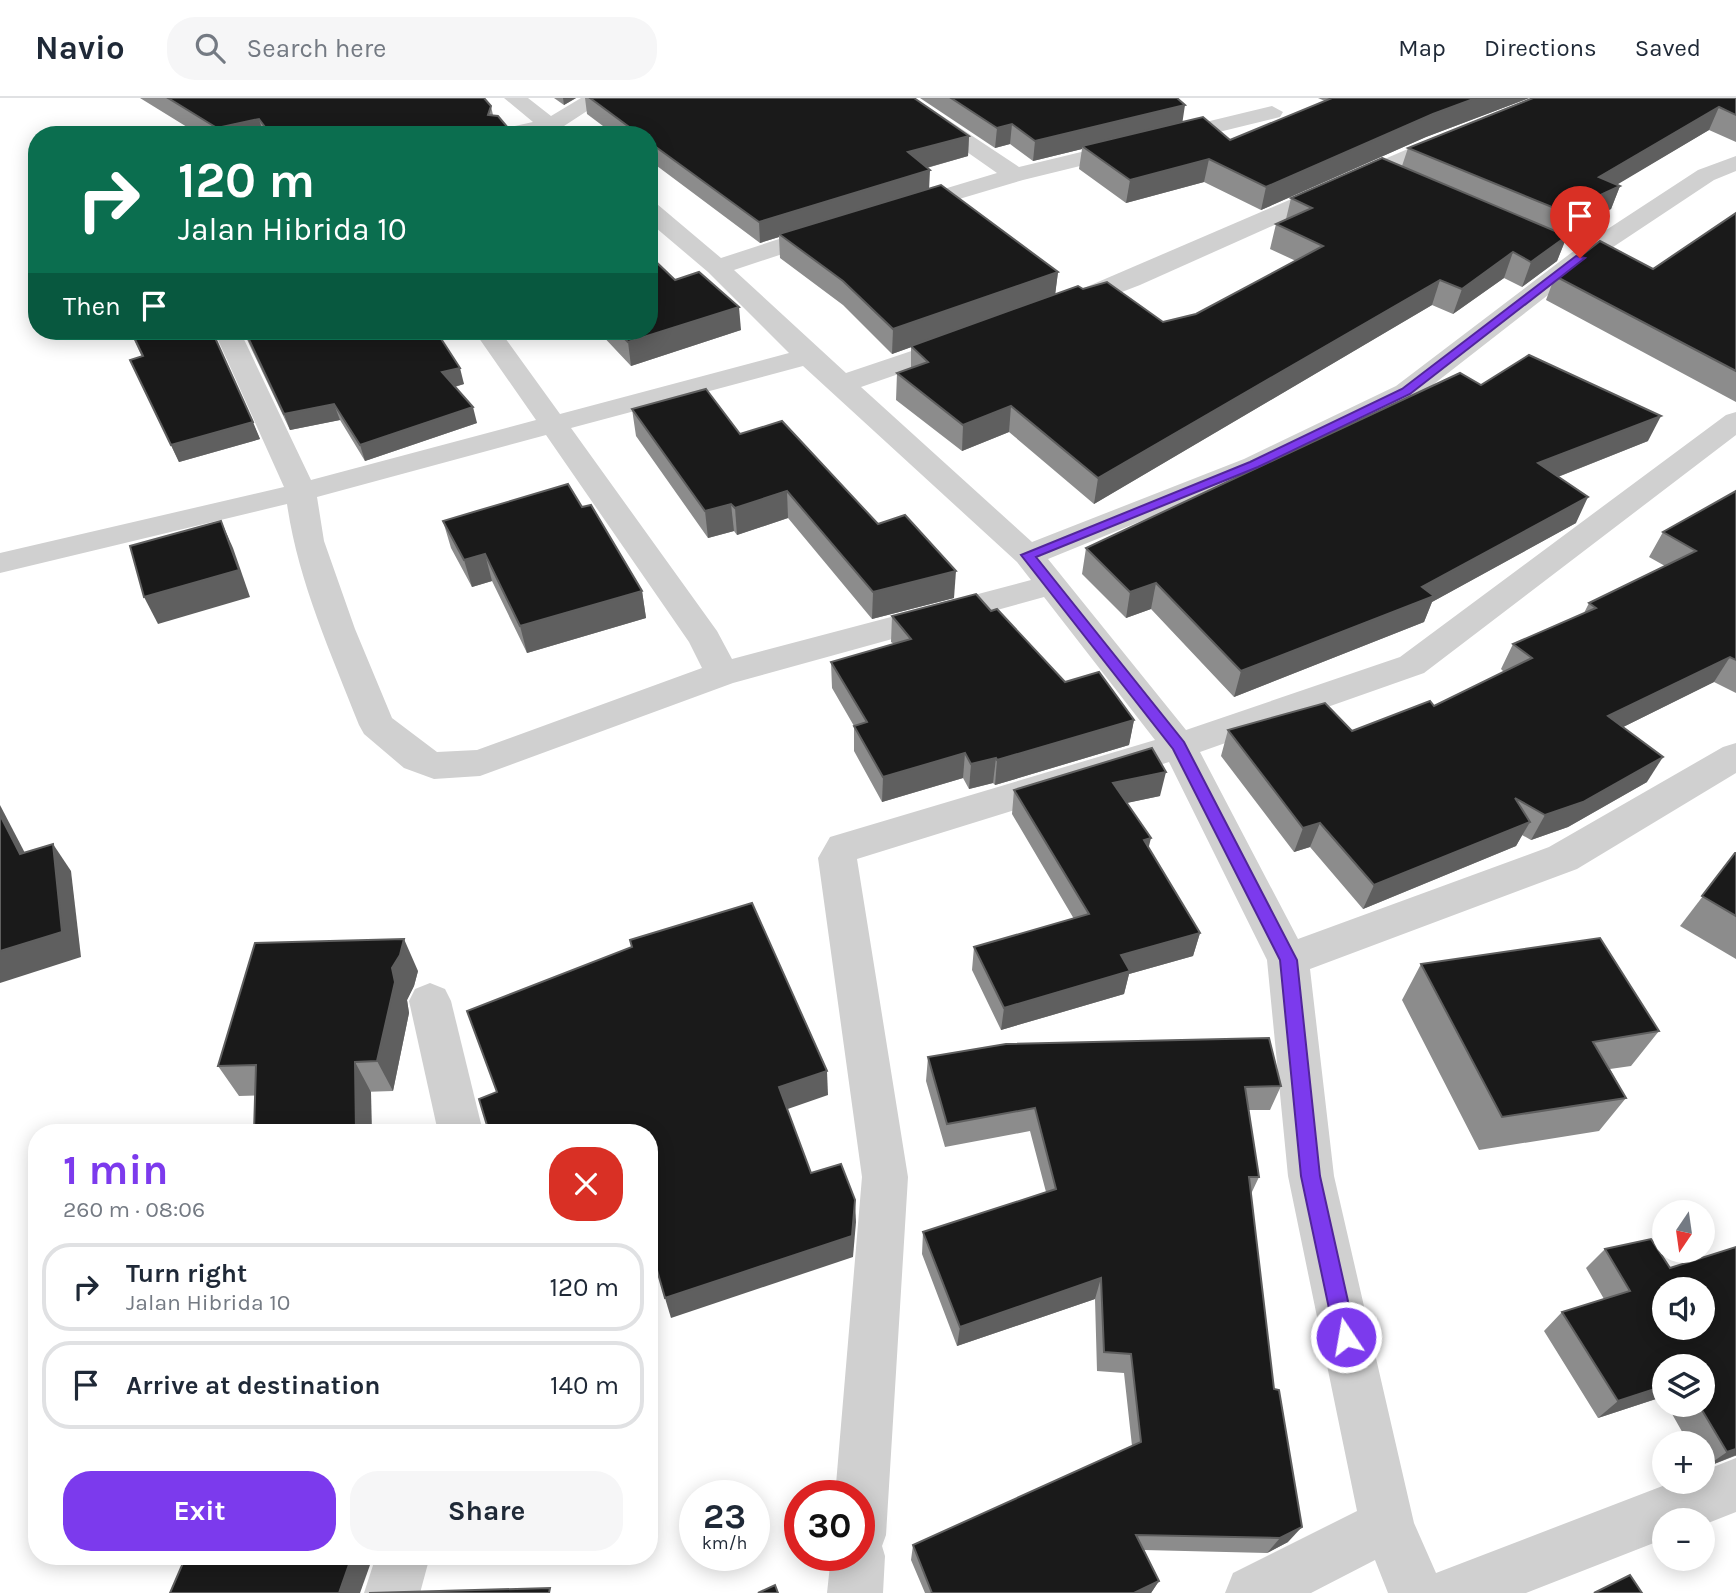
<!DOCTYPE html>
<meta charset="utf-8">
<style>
body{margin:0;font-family:Karla,sans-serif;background:#f6f6f7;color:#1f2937;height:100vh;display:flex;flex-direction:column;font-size:26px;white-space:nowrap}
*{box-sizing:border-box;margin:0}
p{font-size:23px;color:#747a83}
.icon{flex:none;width:38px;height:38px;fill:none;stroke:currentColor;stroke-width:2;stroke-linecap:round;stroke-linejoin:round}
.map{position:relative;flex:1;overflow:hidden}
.details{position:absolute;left:28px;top:1026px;width:630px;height:441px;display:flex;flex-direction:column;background:#fff;border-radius:28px;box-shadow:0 4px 18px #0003}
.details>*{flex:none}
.hud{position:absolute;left:28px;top:28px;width:630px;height:214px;border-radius:28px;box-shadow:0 4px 18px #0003;background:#0b6e4f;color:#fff;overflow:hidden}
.needle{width:46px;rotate:193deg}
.fabs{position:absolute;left:1652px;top:1102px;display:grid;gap:14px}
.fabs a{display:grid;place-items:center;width:63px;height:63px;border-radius:50%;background:#fff;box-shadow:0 4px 18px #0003;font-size:35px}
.speed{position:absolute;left:679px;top:1382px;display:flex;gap:14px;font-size:35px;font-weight:700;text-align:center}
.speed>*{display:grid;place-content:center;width:91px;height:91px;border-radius:50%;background:#fff;box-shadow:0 4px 18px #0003;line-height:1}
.speed small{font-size:18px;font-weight:400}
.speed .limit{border:10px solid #d22;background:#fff;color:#111}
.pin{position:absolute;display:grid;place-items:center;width:60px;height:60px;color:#fff;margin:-72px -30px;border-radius:50% 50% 50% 0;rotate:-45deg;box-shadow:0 0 7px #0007}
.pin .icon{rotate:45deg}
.me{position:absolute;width:77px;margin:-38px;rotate:348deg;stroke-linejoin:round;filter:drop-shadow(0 0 5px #0008)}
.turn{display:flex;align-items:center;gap:24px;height:147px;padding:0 35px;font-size:32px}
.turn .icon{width:91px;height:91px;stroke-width:2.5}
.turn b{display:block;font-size:49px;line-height:60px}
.then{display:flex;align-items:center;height:66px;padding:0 35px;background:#0003;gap:14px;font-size:26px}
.round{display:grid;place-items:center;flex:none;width:74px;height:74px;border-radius:28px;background:#f6f6f7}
.headline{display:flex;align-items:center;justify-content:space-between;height:119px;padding:0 35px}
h1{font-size:42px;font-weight:700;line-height:52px;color:#7c3aed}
.cta{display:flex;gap:14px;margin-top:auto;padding:14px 35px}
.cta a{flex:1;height:80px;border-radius:28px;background:#7c3aed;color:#fff;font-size:28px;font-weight:700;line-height:80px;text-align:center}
.cta a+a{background:#f6f6f7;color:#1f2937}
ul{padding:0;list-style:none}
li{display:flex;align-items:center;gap:21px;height:88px;margin:0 14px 10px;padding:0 21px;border:4px solid #e0e1e3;border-radius:28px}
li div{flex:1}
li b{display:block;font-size:26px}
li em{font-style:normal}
header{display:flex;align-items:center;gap:42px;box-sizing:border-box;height:98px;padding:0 35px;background:#fff;border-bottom:2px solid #e0e1e3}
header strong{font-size:33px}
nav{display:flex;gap:38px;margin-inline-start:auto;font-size:24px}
.search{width:490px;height:63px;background:#f6f6f7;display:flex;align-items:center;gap:18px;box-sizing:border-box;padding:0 24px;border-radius:28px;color:#747a83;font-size:26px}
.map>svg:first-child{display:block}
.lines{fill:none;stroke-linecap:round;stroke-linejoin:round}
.minor{fill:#d0d0d0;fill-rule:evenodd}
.wall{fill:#8c8c8c}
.shaded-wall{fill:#5f5f5f}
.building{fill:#1a1a1a;stroke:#5f5f5f;stroke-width:2;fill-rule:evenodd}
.route{fill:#7c3aed;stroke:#51269a;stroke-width:2}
</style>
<header>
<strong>Navio</strong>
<div class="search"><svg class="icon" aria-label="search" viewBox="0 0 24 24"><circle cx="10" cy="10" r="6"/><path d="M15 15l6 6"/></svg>Search here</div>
<nav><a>Map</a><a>Directions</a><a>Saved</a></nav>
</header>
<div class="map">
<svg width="1736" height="1495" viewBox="0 0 1736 1495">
<rect width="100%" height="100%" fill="#fff"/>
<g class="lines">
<g class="minor">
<path d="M 504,0 L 528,0 L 551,18 L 581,0 L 607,0 L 564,28 L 573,37 L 494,37 L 497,32 L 533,24 Z"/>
<path d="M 890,0 L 915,0 L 1019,69 L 1272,8 L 1283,14 L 1280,19 L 1023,82 L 902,118 L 894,116 L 890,111 L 894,106 L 997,75 Z"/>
<path d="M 1452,32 L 1460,34 L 1463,39 L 1460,44 L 1140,187 L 1065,216 L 1056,214 L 1052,208 L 1056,202 Z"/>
<path d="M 1736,58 L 1736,73 L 1714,82 L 1589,165 L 1416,300 L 1264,373 L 1048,461 L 1186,632 L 1400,559 L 1726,317 L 1736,314 L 1736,337 L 1424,575 L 1200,654 L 1298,841 L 1549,749 L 1723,649 L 1736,645 L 1736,675 L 1577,771 L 1310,871 L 1334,1078 L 1414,1425 L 1436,1475 L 1673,1384 L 1703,1384 L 1703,1373 L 1736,1360 L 1736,1414 L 1703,1427 L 1703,1423 L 1664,1423 L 1664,1441 L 1526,1495 L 1388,1495 L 1375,1462 L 1311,1495 L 1225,1495 L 1233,1475 L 1357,1413 L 1288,1078 L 1267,862 L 1169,664 L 857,761 L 908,1079 L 886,1437 L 882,1448 L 885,1458 L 883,1495 L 827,1495 L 831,1458 L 859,1458 L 859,1398 L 835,1398 L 862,1079 L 818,760 L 830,739 L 1155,642 L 1044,499 L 733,585 L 480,678 L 434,681 L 404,670 L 364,636 L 359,627 C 331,555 298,483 287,406 L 0,475 L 0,455 L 284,389 L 214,233 L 240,233 L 311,382 L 536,322 L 474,233 L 500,233 L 560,316 L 789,255 L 708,174 L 649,124 L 649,104 L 657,106 L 721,160 L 819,128 L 837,128 L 840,133 L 837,138 L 734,172 L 846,275 L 953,239 L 971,239 L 975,245 L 971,251 L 861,289 L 1032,444 L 1244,361 L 1396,288 L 1571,155 L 1698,72 ZM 803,268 L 1017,464 L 1031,482 L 732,561 L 717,533 L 571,330 ZM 546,337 L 689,544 L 702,570 L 477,652 L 437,654 L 392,620 L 355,531 L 324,443 L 317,399 Z"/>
<path d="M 430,885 L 445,891 L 451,903 L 483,1034 L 438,1034 L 409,903 L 415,891 Z"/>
<path d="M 376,1458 L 430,1458 L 420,1495 L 364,1495 Z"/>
</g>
</g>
<g class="wall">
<path d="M 140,0 L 484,0 L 491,8 L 493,17 L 514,37 L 200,37 Z"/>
<path d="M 554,0 L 576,0 L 564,7 Z"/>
<path d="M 585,0 L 914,0 L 969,38 L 968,58 L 927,70 L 929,90 L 1058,174 L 1055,196 L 1083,191 L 1163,224 L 1196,216 L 1296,163 L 1270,151 L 1276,126 L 1286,121 L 1291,100 L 1402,68 L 1408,50 L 1736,0 L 1736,44 L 1709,32 L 1617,86 L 1620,88 L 1611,111 L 1561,135 L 1567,138 L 1557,163 L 1522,189 L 1504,180 L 1453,216 L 1432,207 L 1094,406 L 1009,334 L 962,353 L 896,302 L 897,275 L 911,270 L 911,249 L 892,256 L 843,207 L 780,160 L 779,139 L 760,145 L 649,62 L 649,37 L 615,37 L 587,16 Z"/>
<path d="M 920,0 L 1177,0 L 1182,24 L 1230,42 L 1325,3 L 1318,0 L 1529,0 L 1426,39 L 1261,112 L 1204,84 L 1126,105 L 1079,71 L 1082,51 L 1033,63 L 1010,46 L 995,50 Z"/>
<path d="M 1736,115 L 1736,304 L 1546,202 L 1555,178 L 1653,171 Z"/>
<path d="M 675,182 L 741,232 L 631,268 L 598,233 L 649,233 Z"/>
<path d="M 130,233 L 212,233 L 260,341 L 179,364 L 130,262 L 142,259 Z"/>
<path d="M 243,233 L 436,233 L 464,286 L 455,289 L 477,325 L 365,363 L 340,322 L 290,332 Z"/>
<path d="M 1481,287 L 1648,343 L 1558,379 L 1576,425 L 1432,504 L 1424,524 L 1234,599 L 1151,511 L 1126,520 L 1082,476 L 1086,450 Z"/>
<path d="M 632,311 L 740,336 L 878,426 L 954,500 L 872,521 L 788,420 L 737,437 L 734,433 L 708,440 L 636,338 Z"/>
<path d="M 1736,393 L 1736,595 L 1714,584 L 1623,629 L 1647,684 L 1568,729 L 1531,742 L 1522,737 L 1516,748 L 1363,811 L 1310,749 L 1294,754 L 1221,658 L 1228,632 L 1352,633 L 1434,608 L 1504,574 L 1501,571 L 1513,546 L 1584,515 L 1589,505 L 1665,468 L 1649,459 L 1663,434 Z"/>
<path d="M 582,409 L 642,493 L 646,520 L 527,555 L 492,483 L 472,489 L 451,450 L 443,423 Z"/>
<path d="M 991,513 L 1065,584 L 1134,622 L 1129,647 L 995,687 L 993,685 L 969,691 L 963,680 L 882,704 L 854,653 L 854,628 L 832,590 L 831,564 L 894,546 L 891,544 L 892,518 Z"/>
<path d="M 1014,692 L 1160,698 L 1126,705 L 1148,750 L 1200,835 L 1193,858 L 1129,876 L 1124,896 L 1001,932 L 972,872 L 974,849 L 1074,821 L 1012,716 Z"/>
<path d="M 1736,755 L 1736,861 L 1680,828 Z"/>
<path d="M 1421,866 L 1659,933 L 1631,968 L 1610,971 L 1626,1000 L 1599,1033 L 1479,1052 L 1402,902 Z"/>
<path d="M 418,873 L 414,888 L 407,902 L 409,915 L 393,993 L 239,998 L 218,968 Z"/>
<path d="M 928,959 L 1281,988 L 1270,1012 L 1248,1012 L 1259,1079 L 1251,1096 L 1288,1444 L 1267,1455 L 1144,1452 L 1159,1483 L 1151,1495 L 925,1495 L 911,1462 L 913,1447 L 1132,1348 L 1124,1275 L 1097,1273 L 1095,1201 L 957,1248 L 922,1156 L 923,1134 L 1046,1094 L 1030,1033 L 945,1049 L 926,983 Z"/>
<path d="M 1736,1149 L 1736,1358 L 1735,1358 L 1704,1370 L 1703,1346 L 1689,1346 L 1667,1307 L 1703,1307 L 1703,1269 L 1664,1269 L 1664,1303 L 1662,1299 L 1598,1320 L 1544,1233 L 1562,1214 L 1604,1201 L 1586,1170 L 1605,1151 L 1670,1170 Z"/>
</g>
<g class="shaded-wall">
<path d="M 563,0 L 576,0 L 564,7 Z"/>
<path d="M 1476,0 L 1529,0 L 1426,39 L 1261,112 L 1266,89 L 1433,16 Z"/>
<path d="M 1185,7 L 1182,27 L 1082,48 L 1082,51 L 1033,63 L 1035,43 Z"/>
<path d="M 1719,9 L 1709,32 L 1593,101 L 1620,88 L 1611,111 L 1555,138 L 1564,114 L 1599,79 Z"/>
<path d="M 259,21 L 264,37 L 220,37 L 217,30 Z"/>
<path d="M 1012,26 L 1010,46 L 995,50 L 997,30 Z"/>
<path d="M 969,38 L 968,58 L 908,75 L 908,54 Z"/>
<path d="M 1209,61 L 1204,84 L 1126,105 L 1130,82 Z"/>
<path d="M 930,72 L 929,93 L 779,136 L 779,139 L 760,145 L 759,124 Z"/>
<path d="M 1567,138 L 1557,163 L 1522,189 L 1531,164 Z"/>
<path d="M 1513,154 L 1504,180 L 1453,216 L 1462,191 Z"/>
<path d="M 1058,174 L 1055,198 L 892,256 L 893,231 Z"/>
<path d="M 1440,182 L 1432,207 L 1094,406 L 1098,380 Z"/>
<path d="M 739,209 L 741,232 L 631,268 L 628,244 Z"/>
<path d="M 460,270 L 464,286 L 446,291 L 442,274 Z"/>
<path d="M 334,306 L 340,322 L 290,332 L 284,316 Z"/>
<path d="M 1011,308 L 1009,334 L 962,353 L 963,327 Z"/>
<path d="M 473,309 L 477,325 L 365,363 L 360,347 Z"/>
<path d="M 1661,318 L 1648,343 L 1527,391 L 1538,365 Z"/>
<path d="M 253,324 L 260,341 L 179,364 L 171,347 Z"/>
<path d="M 787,393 L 788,420 L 737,437 L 735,410 Z"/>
<path d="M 1588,399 L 1576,425 L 1432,504 L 1424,524 L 1234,599 L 1241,573 L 1422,489 Z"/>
<path d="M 731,406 L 734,433 L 708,440 L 705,413 Z"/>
<path d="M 221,423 L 233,450 L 250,499 L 158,526 L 144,499 Z"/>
<path d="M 485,456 L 492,483 L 472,489 L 464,462 Z"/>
<path d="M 956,473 L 954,500 L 872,521 L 873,494 Z"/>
<path d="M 1156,485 L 1151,511 L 1126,520 L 1130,494 Z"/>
<path d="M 642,493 L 646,520 L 527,555 L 520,528 Z"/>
<path d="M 1730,559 L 1714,584 L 1593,644 L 1608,618 Z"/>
<path d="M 1134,622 L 1129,647 L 995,687 L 997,662 Z"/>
<path d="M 965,655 L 963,680 L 882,704 L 883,679 Z"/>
<path d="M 1663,659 L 1647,684 L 1568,729 L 1531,742 L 1545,717 Z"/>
<path d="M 996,660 L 993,685 L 969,691 L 971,666 Z"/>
<path d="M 1166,674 L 1160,698 L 1108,709 L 1113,685 Z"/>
<path d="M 0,707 L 39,782 L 20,756 L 0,717 Z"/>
<path d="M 1530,724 L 1516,748 L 1363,811 L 1374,787 Z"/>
<path d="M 1320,725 L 1310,749 L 1294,754 L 1303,730 Z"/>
<path d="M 1151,740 L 1145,764 L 1144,742 Z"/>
<path d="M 53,746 L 71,773 L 81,859 L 0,885 L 0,853 Z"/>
<path d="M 1200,835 L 1193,858 L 1129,876 L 1124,896 L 1001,932 L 1004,910 L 1121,857 Z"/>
<path d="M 404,841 L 418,873 L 414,888 L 407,902 L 409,915 L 393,993 L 377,963 L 392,870 Z"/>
<path d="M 355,964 L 371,994 L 372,1034 L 356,1034 Z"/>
<path d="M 827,973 L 828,997 L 782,1013 L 779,989 Z"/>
<path d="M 855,1102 L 856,1124 L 853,1159 L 671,1220 L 665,1200 Z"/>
<path d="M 1101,1180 L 1095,1201 L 957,1248 L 960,1229 Z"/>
<path d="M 1664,1288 L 1664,1297 L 1662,1299 L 1598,1320 L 1618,1303 Z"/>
<path d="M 1736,1351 L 1736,1357 L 1704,1370 L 1727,1354 Z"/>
<path d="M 1302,1429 L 1288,1444 L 1267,1455 L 1280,1440 Z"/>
<path d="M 352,1458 L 360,1458 L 370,1467 L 360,1495 L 339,1495 Z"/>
<path d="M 1159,1483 L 1151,1495 L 1134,1495 Z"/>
</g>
<g class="building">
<path d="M 168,0 L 484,0 L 491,8 L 488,17 L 498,18 L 514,37 L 271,37 L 259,21 L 217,30 Z"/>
<path d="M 590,0 L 914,0 L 969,38 L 908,54 L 930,72 L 759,124 L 649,44 L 649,37 L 640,37 Z"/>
<path d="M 951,0 L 1177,0 L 1185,7 L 1035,43 L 1012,26 L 997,30 Z"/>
<path d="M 1332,0 L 1476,0 L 1433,16 L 1266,89 L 1209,61 L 1130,82 L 1082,48 L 1203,19 L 1230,42 Z"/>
<path d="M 1533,0 L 1736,0 L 1736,17 L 1719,9 L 1599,79 L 1620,88 L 1564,114 L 1408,50 Z"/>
<path d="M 1382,60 L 1567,138 L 1531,164 L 1513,154 L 1462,191 L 1440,182 L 1098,380 L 1011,308 L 963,327 L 897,275 L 928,264 L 911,248 L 1078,188 L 1083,191 L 1107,184 L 1163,224 L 1196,216 L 1323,148 L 1276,126 L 1312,110 L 1291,100 Z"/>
<path d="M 941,87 L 1058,174 L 893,231 L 843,183 L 779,136 Z"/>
<path d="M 1736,115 L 1736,273 L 1555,178 L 1600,143 L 1653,171 Z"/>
<path d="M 649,157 L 675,182 L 699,174 L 739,209 L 628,244 L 617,233 L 649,233 Z"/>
<path d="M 131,233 L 212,233 L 253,324 L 171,347 L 130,262 L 143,258 Z"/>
<path d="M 245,233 L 436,233 L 460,270 L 442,274 L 473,309 L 360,347 L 334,306 L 284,316 Z"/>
<path d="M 1529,257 L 1661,318 L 1538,365 L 1588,399 L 1422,489 L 1434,498 L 1241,573 L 1156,485 L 1130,494 L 1086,450 L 1460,275 L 1481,287 Z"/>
<path d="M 706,291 L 740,336 L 782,323 L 878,426 L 905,417 L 956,473 L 873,494 L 787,393 L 735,410 L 731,406 L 705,413 L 632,311 Z"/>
<path d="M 568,386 L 582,409 L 591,407 L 642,493 L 520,528 L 485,456 L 464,462 L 443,423 Z"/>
<path d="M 1736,393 L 1736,562 L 1730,559 L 1608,618 L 1663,659 L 1583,704 L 1545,717 L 1515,700 L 1530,724 L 1374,787 L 1320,725 L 1303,730 L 1228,632 L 1325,605 L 1352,633 L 1430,603 L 1434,608 L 1532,560 L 1513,546 L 1596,510 L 1589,505 L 1696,453 L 1663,434 Z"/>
<path d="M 221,423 L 239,472 L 144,499 L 130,448 Z"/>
<path d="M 976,496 L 991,513 L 997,511 L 1065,584 L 1099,574 L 1134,622 L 997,662 L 996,660 L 971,666 L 965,655 L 883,679 L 854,628 L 867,624 L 831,564 L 911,541 L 892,518 Z"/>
<path d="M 1152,650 L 1166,674 L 1113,685 L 1151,740 L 1144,742 L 1200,835 L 1121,857 L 1130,873 L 1004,910 L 974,849 L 1089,816 L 1014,692 Z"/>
<path d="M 0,717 L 20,756 L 53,746 L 62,834 L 0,853 Z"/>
<path d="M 1735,755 L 1736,755 L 1736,818 L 1702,798 Z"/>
<path d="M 752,805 L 827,973 L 779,989 L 811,1075 L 841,1066 L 855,1102 L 852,1138 L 665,1200 L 649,1144 L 649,1034 L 489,1034 L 479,1001 L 497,994 L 467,913 L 632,849 L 630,842 Z"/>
<path d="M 1600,840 L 1659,933 L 1593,944 L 1626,1000 L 1502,1019 L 1421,866 Z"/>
<path d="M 404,841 L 400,857 L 392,870 L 395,884 L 377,963 L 355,964 L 356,1034 L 254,1034 L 256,967 L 218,968 L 255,845 Z"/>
<path d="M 1269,940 L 1281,988 L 1245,989 L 1259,1079 L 1249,1079 L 1274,1291 L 1279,1292 L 1302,1429 L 1280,1440 L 1136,1437 L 1159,1483 L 1134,1495 L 932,1495 L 913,1447 L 1141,1344 L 1131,1256 L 1104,1254 L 1101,1180 L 960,1229 L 923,1134 L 1056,1091 L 1035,1010 L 947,1026 L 928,959 L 1006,946 Z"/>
<path d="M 1651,1141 L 1670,1170 L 1736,1149 L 1736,1351 L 1727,1354 L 1699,1307 L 1703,1307 L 1703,1269 L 1664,1269 L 1664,1288 L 1618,1303 L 1562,1214 L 1630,1193 L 1605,1151 ZM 1664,1192 L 1703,1192 L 1703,1230 L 1664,1230 Z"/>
<path d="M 186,1458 L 352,1458 L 339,1495 L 170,1495 Z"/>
<path d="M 1630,1477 L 1642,1495 L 1594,1495 Z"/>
<path d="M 775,1487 L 778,1495 L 758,1495 Z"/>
<path d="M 550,1490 L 549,1495 L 369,1495 Z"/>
</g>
<path class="route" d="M 1576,158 L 1585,160 L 1410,296 L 1258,369 L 1036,459 L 1184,644 L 1297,862 L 1320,1078 L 1356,1239 L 1353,1246 L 1346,1249 L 1338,1246 L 1335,1239 L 1301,1078 L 1280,862 L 1173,651 L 1021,457 L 1250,364 L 1402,291 Z"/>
</svg>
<div class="fabs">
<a><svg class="needle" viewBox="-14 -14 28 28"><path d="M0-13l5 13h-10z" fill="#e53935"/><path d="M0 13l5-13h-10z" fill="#747a83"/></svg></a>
<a><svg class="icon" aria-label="sound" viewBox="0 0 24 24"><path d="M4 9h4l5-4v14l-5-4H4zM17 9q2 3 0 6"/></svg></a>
<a><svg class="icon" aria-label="layers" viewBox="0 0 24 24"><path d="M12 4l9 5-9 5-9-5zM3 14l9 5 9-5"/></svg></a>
<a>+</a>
<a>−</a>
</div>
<div class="speed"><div>23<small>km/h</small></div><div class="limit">30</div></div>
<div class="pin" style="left:1580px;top:160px;background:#d93025"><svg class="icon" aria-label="arrive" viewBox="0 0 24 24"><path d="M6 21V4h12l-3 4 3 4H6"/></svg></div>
<svg class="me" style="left:1346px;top:1239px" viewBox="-20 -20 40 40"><circle r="17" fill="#7c3aed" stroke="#fff" stroke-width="3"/><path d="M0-11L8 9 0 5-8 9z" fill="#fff"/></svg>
<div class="hud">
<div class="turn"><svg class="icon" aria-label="right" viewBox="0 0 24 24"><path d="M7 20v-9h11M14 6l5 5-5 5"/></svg><div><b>120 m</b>Jalan Hibrida 10</div></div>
<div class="then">Then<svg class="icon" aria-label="arrive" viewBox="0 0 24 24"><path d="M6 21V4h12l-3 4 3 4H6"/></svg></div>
</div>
<section class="details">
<div class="headline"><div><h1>1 min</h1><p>260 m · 08:06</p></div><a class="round" style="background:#d93025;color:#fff"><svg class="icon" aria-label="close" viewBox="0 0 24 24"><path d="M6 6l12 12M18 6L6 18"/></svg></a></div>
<ul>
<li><svg class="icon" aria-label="right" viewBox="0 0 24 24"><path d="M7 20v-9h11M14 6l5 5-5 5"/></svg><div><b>Turn right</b><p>Jalan Hibrida 10</p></div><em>120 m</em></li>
<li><svg class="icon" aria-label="arrive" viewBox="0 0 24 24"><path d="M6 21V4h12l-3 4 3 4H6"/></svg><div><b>Arrive at destination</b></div><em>140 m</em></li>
</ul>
<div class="cta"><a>Exit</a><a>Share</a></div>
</section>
</div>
